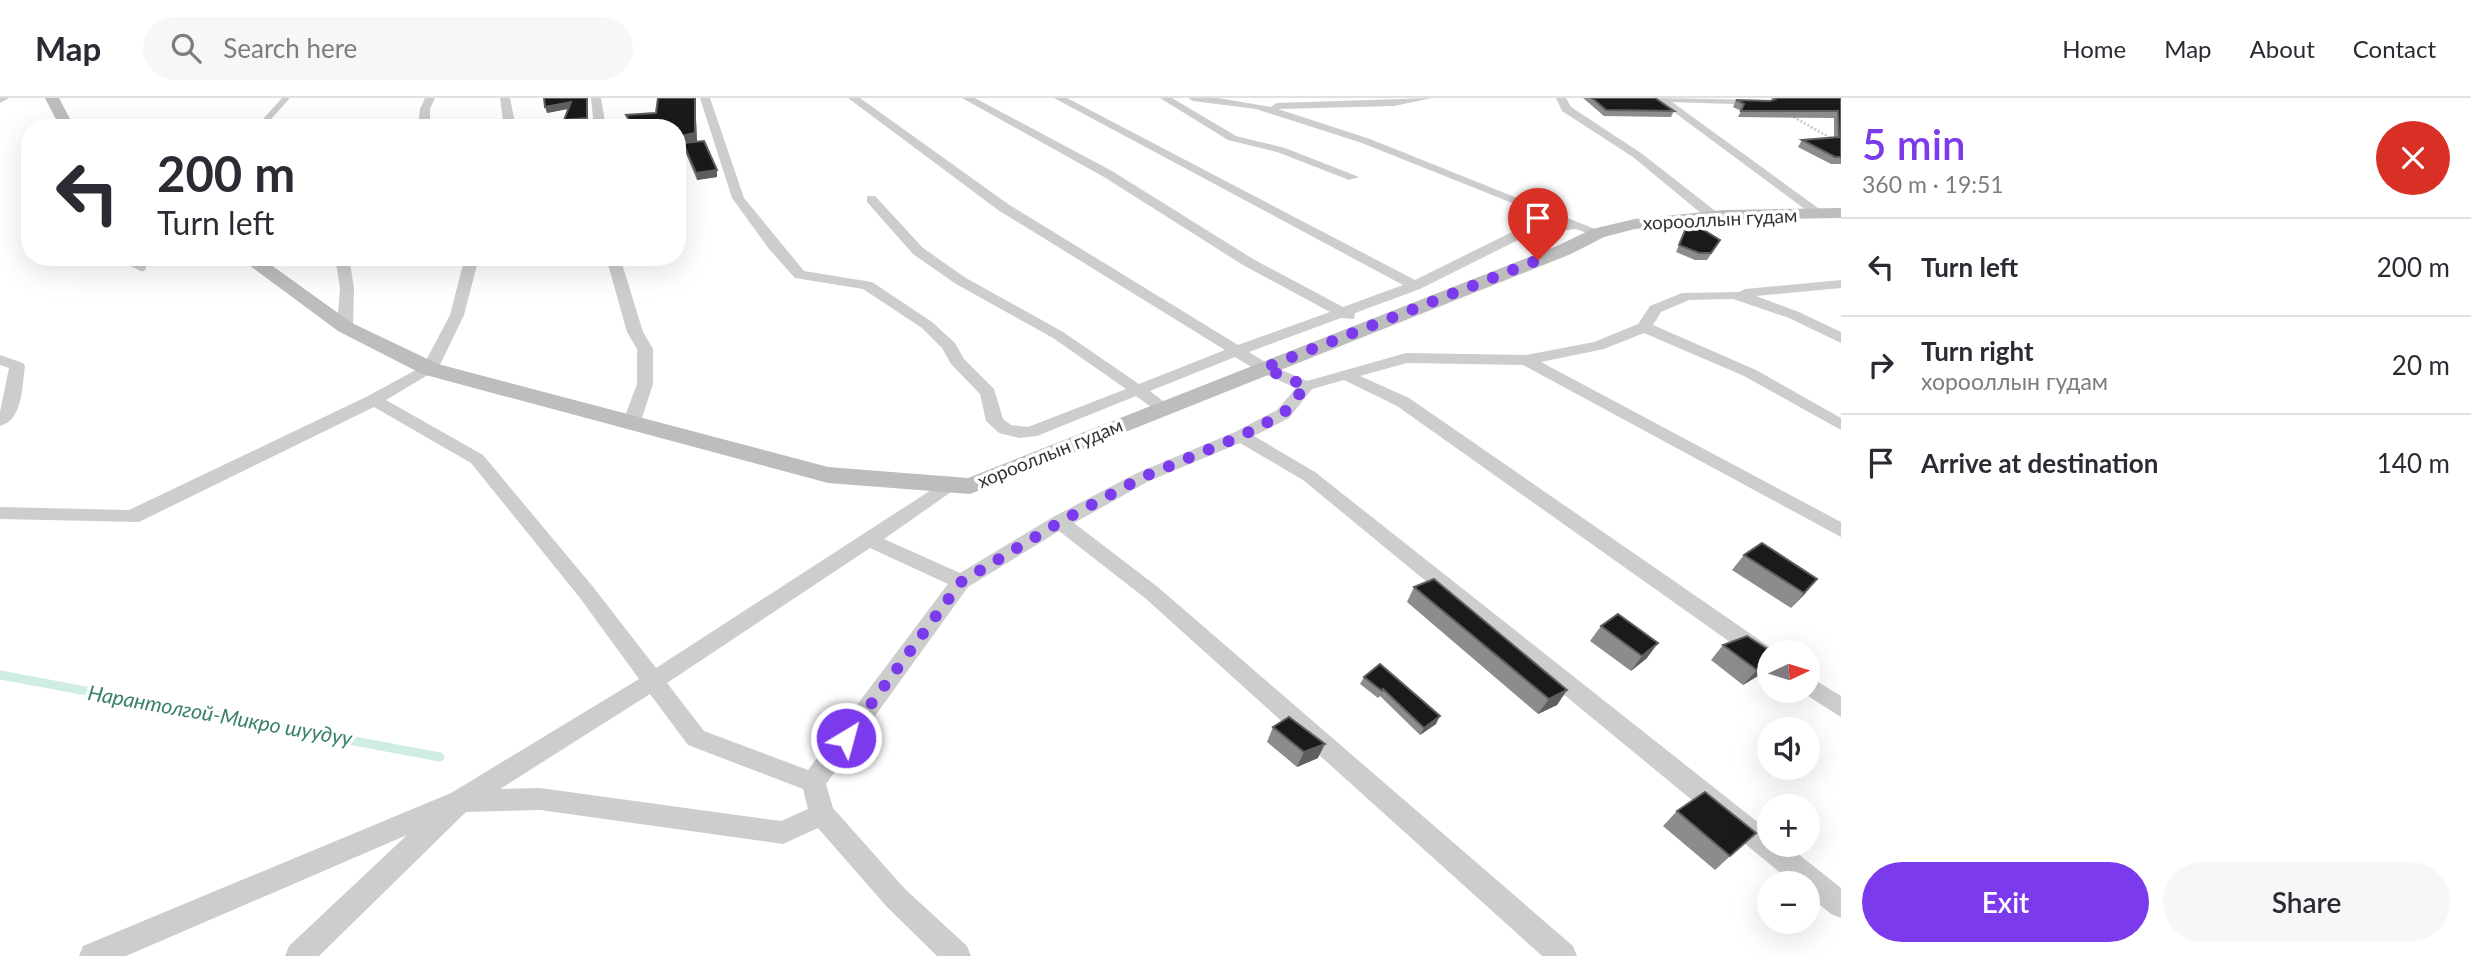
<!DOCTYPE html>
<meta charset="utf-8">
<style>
body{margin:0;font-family:Lato,sans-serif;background:#f7f7f7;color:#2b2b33;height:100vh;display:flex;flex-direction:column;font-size:26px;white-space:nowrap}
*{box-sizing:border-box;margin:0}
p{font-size:23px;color:#7c7c81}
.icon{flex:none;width:38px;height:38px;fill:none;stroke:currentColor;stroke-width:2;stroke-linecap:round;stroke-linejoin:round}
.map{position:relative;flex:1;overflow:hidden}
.details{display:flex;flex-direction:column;background:#fff;width:630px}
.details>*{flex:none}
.top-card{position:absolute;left:21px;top:21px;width:665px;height:147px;border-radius:28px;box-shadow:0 7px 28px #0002;background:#fff;color:#2b2b33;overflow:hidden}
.needle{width:46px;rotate:86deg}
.fabs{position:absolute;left:1757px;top:542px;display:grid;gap:14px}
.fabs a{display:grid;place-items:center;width:63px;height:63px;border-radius:50%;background:#fff;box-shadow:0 7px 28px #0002;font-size:35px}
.pin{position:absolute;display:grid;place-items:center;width:60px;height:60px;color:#fff;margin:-72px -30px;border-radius:50% 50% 50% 0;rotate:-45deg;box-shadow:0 0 7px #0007}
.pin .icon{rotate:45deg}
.me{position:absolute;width:77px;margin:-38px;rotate:37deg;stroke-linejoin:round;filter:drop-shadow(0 0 5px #0008)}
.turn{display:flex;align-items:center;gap:24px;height:147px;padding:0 21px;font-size:32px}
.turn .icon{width:91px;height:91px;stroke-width:2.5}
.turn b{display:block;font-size:49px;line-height:60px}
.round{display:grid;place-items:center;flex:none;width:74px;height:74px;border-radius:37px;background:#f7f7f7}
.headline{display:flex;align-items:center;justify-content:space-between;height:119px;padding:0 21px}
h1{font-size:42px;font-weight:600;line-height:52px;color:#7c3aed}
.cta{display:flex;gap:14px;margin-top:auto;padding:14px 21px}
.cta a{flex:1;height:80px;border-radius:42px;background:#7c3aed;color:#fff;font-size:28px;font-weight:600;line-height:80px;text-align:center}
.cta a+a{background:#f7f7f7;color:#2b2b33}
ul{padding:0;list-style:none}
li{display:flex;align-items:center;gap:21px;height:98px;padding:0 21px;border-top:2px solid #e1e1e2}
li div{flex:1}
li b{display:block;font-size:26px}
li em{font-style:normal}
header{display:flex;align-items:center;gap:42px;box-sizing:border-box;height:98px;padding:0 35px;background:#fff;border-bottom:2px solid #e1e1e2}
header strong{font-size:33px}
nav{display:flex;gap:38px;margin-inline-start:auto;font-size:24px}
.search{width:490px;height:63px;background:#f7f7f7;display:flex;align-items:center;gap:18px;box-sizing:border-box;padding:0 24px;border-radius:38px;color:#7c7c81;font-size:26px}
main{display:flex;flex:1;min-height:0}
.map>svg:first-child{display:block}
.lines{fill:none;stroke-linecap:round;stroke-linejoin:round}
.stream{stroke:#cfede2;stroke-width:9}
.path{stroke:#c7c7c7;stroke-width:2.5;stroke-dasharray:2 2;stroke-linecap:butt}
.lane-far1{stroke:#cdcdcd;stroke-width:6}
.lane{stroke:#cdcdcd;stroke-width:8}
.street{fill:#cdcdcd;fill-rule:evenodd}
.secondary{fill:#bdbdbd;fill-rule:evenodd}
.wall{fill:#8c8c8c}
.shaded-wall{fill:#5f5f5f}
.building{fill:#1a1a1a;stroke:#5f5f5f;stroke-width:2}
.route{stroke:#7c3aed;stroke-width:12;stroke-dasharray:0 21.6}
.labels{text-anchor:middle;stroke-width:7;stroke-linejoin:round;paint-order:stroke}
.street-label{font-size:19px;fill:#333;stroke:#fff}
.water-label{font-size:21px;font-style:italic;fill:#398168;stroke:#fff}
</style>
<header>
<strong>Map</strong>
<div class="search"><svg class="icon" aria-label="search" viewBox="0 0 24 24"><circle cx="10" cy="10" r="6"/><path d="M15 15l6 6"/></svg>Search here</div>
<nav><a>Home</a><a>Map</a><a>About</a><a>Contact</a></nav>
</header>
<main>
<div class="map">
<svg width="1841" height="858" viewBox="0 0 1841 858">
<rect width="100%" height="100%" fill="#fff"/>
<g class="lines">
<path class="stream" d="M 0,577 L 440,659"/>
<path class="path" d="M 1790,17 L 1841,46"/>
<g class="lane-far1">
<path d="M 65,26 L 88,24 L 101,30"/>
<path d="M 259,30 L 286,0"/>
</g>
<path class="lane" d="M 120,159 L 142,169"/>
<g class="street">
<path d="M 0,0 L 9,0 L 0,5 Z"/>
<path d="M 425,0 L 435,0 L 430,11 L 430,30 L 418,30 L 420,11 Z"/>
<path d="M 500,0 L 510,0 L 516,30 L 504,30 Z"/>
<path d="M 591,0 L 601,0 L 606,30 L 594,30 Z"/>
<path d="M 700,0 L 710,0 L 744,100 L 804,173 L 872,184 L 932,224 L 955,245 L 964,261 L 994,291 L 1003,321 L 1011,327 L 1028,329 L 1126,291 L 1053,240 L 956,186 L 913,156 L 867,104 L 867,98 L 875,98 L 923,150 L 966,180 L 1063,234 L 1139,286 L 1225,252 L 998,112 L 848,0 L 860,0 L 1008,106 L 1238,247 L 1330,214 L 1243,167 L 1104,79 L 962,0 L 975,0 L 1112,73 L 1253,161 L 1343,209 L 1403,187 L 1054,0 L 1067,0 L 1415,182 L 1516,132 L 1535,127 L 1562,125 L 1362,45 L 1256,11 L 1193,3 L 1188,0 L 1218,0 L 1271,9 L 1276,5 L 1432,0 L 1394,8 L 1278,11 L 1370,41 L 1605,135 L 1598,139 L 1576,131 L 1530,136 L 1420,191 L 1355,215 L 1354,221 L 1341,220 L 1249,254 L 1270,267 L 1307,283 L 1406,255 L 1526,257 L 1594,244 L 1638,226 L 1650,208 L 1682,195 L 1739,194 L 1745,191 L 1841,182 L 1841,190 L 1756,198 L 1799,214 L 1841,234 L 1841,245 L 1789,220 L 1733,201 L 1689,202 L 1661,214 L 1653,227 L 1756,272 L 1841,320 L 1841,332 L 1744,278 L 1644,235 L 1604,251 L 1541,264 L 1841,424 L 1841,439 L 1523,267 L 1407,265 L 1360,278 L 1409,300 L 1777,554 L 1769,555 L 1769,569 L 1761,566 L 1397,308 L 1344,282 L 1312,291 L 1289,320 L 1254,338 L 1315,374 L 1769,733 L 1769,747 L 1787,747 L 1841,790 L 1841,820 L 1831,816 L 1808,797 L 1808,786 L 1794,786 L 1303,382 L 1240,345 L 1149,383 L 1074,425 L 1159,490 L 1573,848 L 1577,858 L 1542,858 L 1145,500 L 1059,433 L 968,489 L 826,686 L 833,710 L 905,791 L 967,848 L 971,858 L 937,858 L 887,809 L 818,730 L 783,746 L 540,712 L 466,714 L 319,858 L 285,858 L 289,848 L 407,737 L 126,858 L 79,858 L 83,848 L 451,695 L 639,581 L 580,500 L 471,365 L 374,309 L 139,424 L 0,421 L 0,409 L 129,412 L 368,298 L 423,268 L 450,217 L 465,159 L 479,159 L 464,217 L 438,271 L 386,302 L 483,357 L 594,490 L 656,570 L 945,383 L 959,383 L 961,387 L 884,441 L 960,475 L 1053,419 L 1137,375 L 1235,334 L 1277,312 L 1296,290 L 1258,273 L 1235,259 L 1150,293 L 1172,310 L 1170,314 L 1158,314 L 1136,298 L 1037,338 L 1019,340 L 999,335 L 986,323 L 980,296 L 951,266 L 942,250 L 922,230 L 863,191 L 795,180 L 769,151 L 732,100 ZM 870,450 L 948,486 L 808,672 L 704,633 L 667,585 ZM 650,596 L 688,647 L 803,691 L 808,711 L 781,723 L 540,690 L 500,691 Z"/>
<path d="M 1160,0 L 1172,0 L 1236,38 L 1285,50 L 1359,79 L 1349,82 L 1277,54 L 1228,42 Z"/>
<path d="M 1556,0 L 1566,0 L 1571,9 L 1641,55 L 1718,115 L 1718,121 L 1708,121 L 1633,59 L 1562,13 Z"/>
<path d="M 1655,0 L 1765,2 L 1765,6 L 1761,7 L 1672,4 L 1825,115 L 1824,118 L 1814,118 Z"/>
<path d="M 335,159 L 349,159 L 354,190 L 353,229 L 345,234 L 337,229 L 340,190 Z"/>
<path d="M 606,159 L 620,159 L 643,234 L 653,251 L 653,286 L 640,326 L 631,331 L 622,326 L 637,286 L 637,251 L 627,234 Z"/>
<path d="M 0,257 L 23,265 L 25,268 C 22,288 23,322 0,328 L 0,314 L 9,270 L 0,267 Z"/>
<path d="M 1808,578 L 1841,598 L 1841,619 L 1800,593 L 1808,593 Z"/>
</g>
<g class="secondary">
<path d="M 45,0 L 59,0 L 71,23 L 78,30 L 60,29 Z"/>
<path d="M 1841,110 L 1841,120 L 1724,122 L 1635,131 L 1604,139 L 1571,156 L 970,396 L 828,385 L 422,276 L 338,233 L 238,159 L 260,159 L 352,225 L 438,266 L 828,369 L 968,380 L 1557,148 L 1592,131 L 1635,121 L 1724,112 Z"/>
</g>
</g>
<g class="wall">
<path d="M 588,0 L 588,26 L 565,28 L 564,22 L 568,11 L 547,15 Z"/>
<path d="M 658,0 L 695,0 L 697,43 L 689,45 L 717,79 L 697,82 L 684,51 L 683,46 L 677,47 L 677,30 L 631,30 L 628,24 L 626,17 L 656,15 Z"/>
<path d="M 1583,0 L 1655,0 L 1674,13 L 1671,19 L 1604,18 Z"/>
<path d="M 1767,0 L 1841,0 L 1841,66 L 1831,66 L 1798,49 L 1802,42 L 1834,40 L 1834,20 L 1738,19 L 1741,13 L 1733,9 L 1736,2 L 1772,2 L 1772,0 Z"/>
<path d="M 1689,123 L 1716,149 L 1707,162 L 1695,162 L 1676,154 Z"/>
<path d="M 1744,457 L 1817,481 L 1791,510 L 1732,472 Z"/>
<path d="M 1414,489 L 1567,592 L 1557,607 L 1538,616 L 1407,504 Z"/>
<path d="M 1601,528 L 1647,560 L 1631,573 L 1590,543 Z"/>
<path d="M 1723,547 L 1766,573 L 1743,587 L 1711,562 Z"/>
<path d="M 1380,566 L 1436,626 L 1420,637 L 1380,598 L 1378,600 L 1360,586 L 1364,579 Z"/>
<path d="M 1273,629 L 1318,660 L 1297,669 L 1267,644 Z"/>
<path d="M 1677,713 L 1740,749 L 1715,772 L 1663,728 Z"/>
</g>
<g class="shaded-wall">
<path d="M 587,0 L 588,0 L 588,26 L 587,20 Z"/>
<path d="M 695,0 L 697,43 L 677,47 L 677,39 Z"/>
<path d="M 571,4 L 572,10 L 547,15 L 545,9 Z"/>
<path d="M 717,72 L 717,79 L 697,82 L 696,75 Z"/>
<path d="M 1817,481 L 1804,497 L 1791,510 L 1804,495 Z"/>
<path d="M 1658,545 L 1647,560 L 1631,573 L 1642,558 Z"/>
<path d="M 1769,564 L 1769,570 L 1766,573 L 1743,587 L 1757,572 Z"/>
<path d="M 1567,592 L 1557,607 L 1538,616 L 1549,601 Z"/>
<path d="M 1440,618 L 1436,626 L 1420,637 L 1424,630 Z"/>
<path d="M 1325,646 L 1318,660 L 1297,669 L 1304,654 Z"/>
</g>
<g class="building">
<path d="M 544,0 L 587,0 L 587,20 L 564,22 L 571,4 L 545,9 Z"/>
<path d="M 658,0 L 695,0 L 695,35 L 677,39 L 677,30 L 634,30 L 626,17 L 656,15 Z"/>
<path d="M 1592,0 L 1655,0 L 1674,13 L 1606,12 Z"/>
<path d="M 1776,0 L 1841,0 L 1841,59 L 1835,59 L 1802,42 L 1839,39 L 1838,13 L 1741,13 L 1744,6 L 1736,2 L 1770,3 L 1776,1 Z"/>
<path d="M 704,43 L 717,72 L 696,75 L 683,45 Z"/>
<path d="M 1689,123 L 1720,142 L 1711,155 L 1699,155 L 1679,147 Z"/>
<path d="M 1762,445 L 1817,481 L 1804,495 L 1744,457 Z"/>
<path d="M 1434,481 L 1567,592 L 1549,601 L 1414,489 Z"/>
<path d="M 1618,516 L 1658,545 L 1642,558 L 1601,528 Z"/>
<path d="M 1747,538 L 1774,555 L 1769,555 L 1769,564 L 1757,572 L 1723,547 Z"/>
<path d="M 1380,566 L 1440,618 L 1424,630 L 1383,591 L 1382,593 L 1364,579 Z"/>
<path d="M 1289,619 L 1325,646 L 1304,654 L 1273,629 Z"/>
<path d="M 1705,694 L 1756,735 L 1730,758 L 1677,713 Z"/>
</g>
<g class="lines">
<path class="route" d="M 846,640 L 961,484 L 1060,424 L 1143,379 L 1241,338 L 1283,316 L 1306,288 L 1264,270 L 1538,162"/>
</g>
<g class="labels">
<g class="street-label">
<text transform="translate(1720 121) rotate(-3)" y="7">хорооллын гудам</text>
<text transform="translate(1050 355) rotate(-22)" y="7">хорооллын гудам</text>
</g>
<g class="water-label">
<text transform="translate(220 618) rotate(10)" y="7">Нарантолгой-Микро шуудуу</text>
</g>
</g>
</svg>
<div class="fabs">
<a><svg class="needle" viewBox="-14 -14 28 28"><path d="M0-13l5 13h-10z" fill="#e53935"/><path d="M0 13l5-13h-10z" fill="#7c7c81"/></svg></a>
<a><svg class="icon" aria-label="sound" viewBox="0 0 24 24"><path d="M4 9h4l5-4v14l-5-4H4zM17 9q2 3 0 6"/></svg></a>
<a>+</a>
<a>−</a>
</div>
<div class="pin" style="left:1538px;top:162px;background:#d93025"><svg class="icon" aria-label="arrive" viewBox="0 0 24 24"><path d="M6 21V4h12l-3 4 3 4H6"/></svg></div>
<svg class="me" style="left:846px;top:640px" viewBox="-20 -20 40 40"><circle r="17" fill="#7c3aed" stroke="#fff" stroke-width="3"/><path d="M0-11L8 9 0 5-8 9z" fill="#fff"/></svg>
<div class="top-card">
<div class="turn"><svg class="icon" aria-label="left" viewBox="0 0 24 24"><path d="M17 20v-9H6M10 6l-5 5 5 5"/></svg><div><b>200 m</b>Turn left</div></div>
</div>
</div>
<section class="details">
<div class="headline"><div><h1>5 min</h1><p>360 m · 19:51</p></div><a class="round" style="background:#d93025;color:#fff"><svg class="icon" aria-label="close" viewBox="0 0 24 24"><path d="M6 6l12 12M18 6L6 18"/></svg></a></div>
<ul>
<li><svg class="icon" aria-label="left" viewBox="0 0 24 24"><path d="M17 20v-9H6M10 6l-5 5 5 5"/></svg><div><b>Turn left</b></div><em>200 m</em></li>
<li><svg class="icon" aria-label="right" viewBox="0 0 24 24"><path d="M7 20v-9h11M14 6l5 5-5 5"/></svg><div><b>Turn right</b><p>хорооллын гудам</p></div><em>20 m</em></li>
<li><svg class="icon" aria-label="arrive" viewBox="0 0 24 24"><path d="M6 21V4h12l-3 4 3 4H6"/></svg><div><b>Arrive at destination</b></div><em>140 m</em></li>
</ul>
<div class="cta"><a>Exit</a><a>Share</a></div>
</section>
</main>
